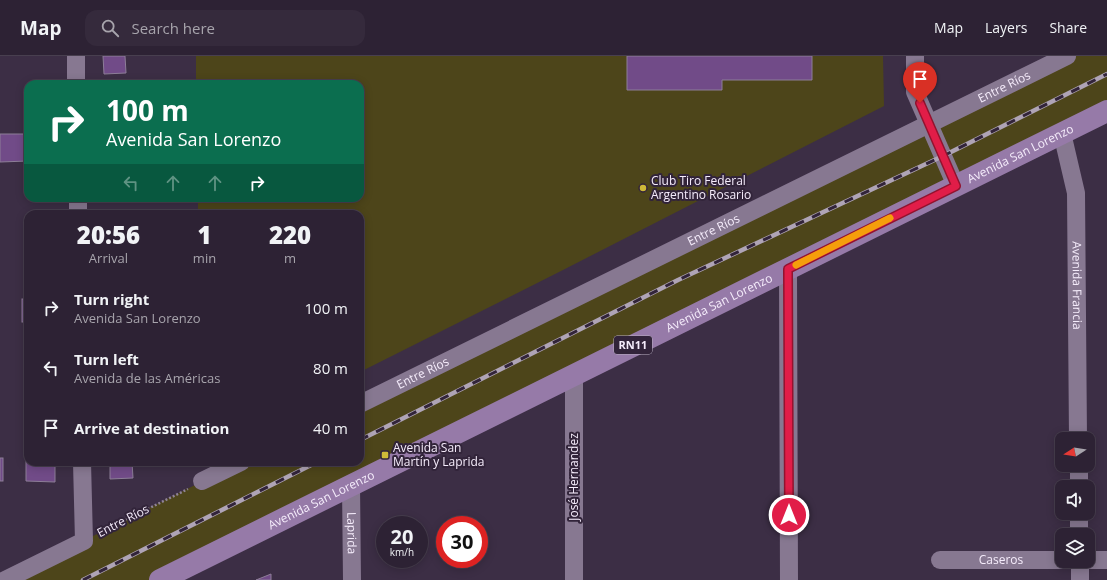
<!DOCTYPE html>
<meta charset="utf-8">
<style>
body{margin:0;font-family:"Open Sans",sans-serif;background:#352a3c;color:#f1f3f6;height:100vh;display:flex;flex-direction:column;font-size:15px;white-space:nowrap}
*{box-sizing:border-box;margin:0}
p{font-size:13px;color:#a7a4ac}
.icon{flex:none;width:22px;height:22px;fill:none;stroke:currentColor;stroke-width:2;stroke-linecap:round;stroke-linejoin:round}
.map{position:relative;flex:1;overflow:hidden}
.drawer{position:absolute;left:24px;top:154px;width:340px;height:256px;display:flex;flex-direction:column;background:#2d2234;border-radius:12px;box-shadow:0 2px 10px #0003,0 0 0 1px #483f4f}
.drawer>*{flex:none}
.top-card{position:absolute;left:24px;top:24px;width:340px;height:122px;border-radius:12px;box-shadow:0 2px 10px #0003,0 0 0 1px #483f4f;background:#0b6e4f;color:#fff;overflow:hidden}
.needle{width:26px;rotate:258deg}
.controls{position:absolute;left:1055px;top:376px;display:grid;gap:8px}
.controls a{display:grid;place-items:center;width:40px;height:40px;border-radius:8px;background:#2d2234;box-shadow:0 2px 10px #0003,0 0 0 1px #483f4f;font-size:20px}
.speed{position:absolute;left:376px;top:460px;display:flex;gap:8px;font-size:20px;font-weight:700;text-align:center}
.speed>*{display:grid;place-content:center;width:52px;height:52px;border-radius:50%;background:#2d2234;box-shadow:0 2px 10px #0003,0 0 0 1px #483f4f;line-height:1}
.speed small{font-size:10px;font-weight:400}
.speed .limit{border:6px solid #d22;background:#fff;color:#111}
.pin{position:absolute;display:grid;place-items:center;width:34px;height:34px;color:#fff;margin:-41px -17px;border-radius:50% 50% 50% 0;rotate:-45deg;box-shadow:0 0 4px #0007}
.pin .icon{rotate:45deg}
.me{position:absolute;width:44px;margin:-22px;rotate:0deg;stroke-linejoin:round;filter:drop-shadow(0 0 3px #0008)}
.turn{display:flex;align-items:center;gap:14px;height:84px;padding:0 16px;font-size:18px}
.turn .icon{width:52px;height:52px;stroke-width:2.5}
.turn b{display:block;font-size:28px;line-height:34px}
.lanes{display:flex;align-items:center;height:38px;padding:0 16px;background:#0003;justify-content:center;gap:20px;direction:ltr}
.lanes .off{opacity:.35}
.eta{display:flex;justify-content:space-evenly;align-items:center;height:68px;text-align:center}
.eta b{font-size:24px;font-weight:800;line-height:28px}
ul{padding:0;list-style:none}
li{display:flex;align-items:center;gap:12px;height:60px;padding:0 16px}
li div{flex:1}
li b{display:block;font-size:15px}
li em{font-style:normal}
header{display:flex;align-items:center;gap:24px;box-sizing:border-box;height:56px;padding:0 20px;background:#2d2234;border-bottom:1px solid #483f4f}
header strong{font-size:19px}
nav{display:flex;gap:22px;margin-inline-start:auto;font-size:14px}
.search{width:280px;height:36px;background:#352a3c;display:flex;align-items:center;gap:10px;box-sizing:border-box;padding:0 14px;border-radius:12px;color:#a7a4ac;font-size:15px}
.map>svg:first-child{display:block}
.green{fill:#4d451a}
.building{fill:#714b88;stroke:#8d7e98}
.lines{fill:none;stroke-linecap:round;stroke-linejoin:round}
.path{stroke:#8f8396;stroke-width:2.5;stroke-dasharray:2 2;stroke-linecap:butt}
.minor{stroke:#877891;stroke-width:18}
.major{stroke:#967aa8;stroke-width:22}
.rail-casing{stroke:#afa4b6;stroke-width:4.5}
.rail{stroke:#32243a;stroke-width:3;stroke-dasharray:9;stroke-linecap:butt}
.route-casing{stroke:#92132f;stroke-width:10}
.route{stroke:#e11d48;stroke-width:7}
.slow{stroke:#f59e0b;stroke-width:7}
.poi-dot{fill:#ceb938;stroke:#32243a;stroke-width:1.5}
.labels{text-anchor:middle;stroke-width:4;stroke-linejoin:round;paint-order:stroke}
.shield{fill:#32243a;stroke:#bab0c1;stroke-width:1}
.shield-label{font-size:11px;font-weight:bold;fill:#f5ecfb}
.street-label{font-size:12px;fill:#f5ecfb;stroke:#32243a}
.poi-label{font-size:12px;fill:#f5ecfb;stroke:#32243a;text-anchor:start}
</style>
<header>
<strong>Map</strong>
<div class="search"><svg class="icon" aria-label="search" viewBox="0 0 24 24"><circle cx="10" cy="10" r="6"/><path d="M15 15l6 6"/></svg>Search here</div>
<nav><a>Map</a><a>Layers</a><a>Share</a></nav>
</header>
<div class="map">
<svg width="1107" height="524" viewBox="0 0 1107 524">
<rect width="100%" height="100%" fill="#3c2e45"/>
<g class="green">
<path d="M 196,0 L 883,0 L 884,50 L 563,214 L 360,316 L 360,158 L 198,158 L 198,142 L 360,142 L 360,28 L 196,28 Z"/>
<path d="M 1066,0 L 1107,0 L 1107,55 L 160,524 L 5,524 L 241,406 L 360,406 L 360,348 Z"/>
</g>
<g class="building">
<path d="M 103,0 L 125,0 L 126,17 L 104,18 Z"/>
<path d="M 627,0 L 812,0 L 812,24 L 722,24 L 722,34 L 627,34 Z"/>
<path d="M 0,78 L 28,78 L 28,105 L 0,106 Z"/>
<rect x="22" y="243" width="6" height="23"/>
<rect x="0" y="402" width="3" height="23"/>
<path d="M 26,402 L 28,402 L 28,406 L 55,406 L 55,426 L 26,425 Z"/>
<path d="M 110,406 L 132,406 L 133,422 L 110,423 Z"/>
<path d="M 271,518 L 271,524 L 256,524 Z"/>
</g>
<g class="lines">
<path class="path" d="M 101,476 L 188,433"/>
<g class="minor">
<path d="M 76,0 L 76,28"/>
<path d="M 915,0 L 915,36 L 956,130"/>
<path id="s1" d="M 1062,77 L 1076,137 L 1078,383"/>
<path d="M 78,142 L 78,158"/>
<path d="M 788,213 L 789,524"/>
<path id="s2" d="M 360,348 L 1067,0"/>
<path d="M 1079,409 L 1079,431"/>
<path d="M 202,425 L 241,406"/>
<path id="s3" d="M 351,429 L 352,524"/>
<path d="M 1079,457 L 1079,479"/>
<path id="s4" d="M 940,504 L 1062,504"/>
<path d="M 1088,504 L 1107,504"/>
<path d="M 1080,505 L 1080,524"/>
<path d="M 5,524 L 84,485 L 82,406"/>
<path d="M 574,524 L 574,319"/>
</g>
<path class="major" id="s5" d="M 160,524 L 1107,55"/>
<g class="rail-casing">
<g id="rail">
<path d="M 360,384 L 678,224 L 943,100 L 1107,18"/>
<path d="M 83,524 L 317,406"/>
</g>
</g>
<use href="#rail" class="rail"/>
</g>
<g class="lines">
<g class="route-casing">
<path id="route" d="M 789,459 L 788,213 L 956,130 L 920,47"/>
</g>
<use href="#route" class="route"/>
<path class="slow" d="M 796,209 L 890,162"/>
</g>
<g class="poi-dot">
<circle cx="643" cy="132" r="4"/>
<rect x="381" y="395" width="8" height="8" rx="2"/>
</g>
<g class="labels">
<rect class="shield" x="614" y="280" width="38" height="18" rx="3"/>
<g class="shield-label">
<text x="633" y="293">RN11</text>
</g>
<g class="street-label">
<text dy="4" stroke="none"><textPath href="#s2" startOffset="718">Entre Ríos</textPath></text>
<text dy="4" stroke="none"><textPath href="#s5" startOffset="960">Avenida San Lorenzo</textPath></text>
<text dy="4" stroke="none"><textPath href="#s2" startOffset="394">Entre Ríos</textPath></text>
<text dy="4" stroke="none"><textPath href="#s1" startOffset="154">Avenida Francia</textPath></text>
<text dy="4" stroke="none"><textPath href="#s5" startOffset="624">Avenida San Lorenzo</textPath></text>
<text dy="4" stroke="none"><textPath href="#s2" startOffset="70">Entre Ríos</textPath></text>
<text transform="translate(574 421) rotate(-90)" y="4">José Hernandez</text>
<text dy="4" stroke="none"><textPath href="#s5" startOffset="180">Avenida San Lorenzo</textPath></text>
<text transform="translate(123 465) rotate(-27)" y="4">Entre Ríos</text>
<text dy="4" stroke="none"><textPath href="#s3" startOffset="48">Laprida</textPath></text>
<text dy="4" stroke="none"><textPath href="#s4" startOffset="61">Caseros</textPath></text>
</g>
<g class="poi-label">
<text x="651" y="129">Club Tiro Federal<tspan x="651" dy="14">Argentino Rosario</tspan></text>
<text x="393" y="396">Avenida San<tspan x="393" dy="14">Martín y Laprida</tspan></text>
</g>
</g>
</svg>
<div class="controls">
<a><svg class="needle" viewBox="-14 -14 28 28"><path d="M0-13l5 13h-10z" fill="#e53935"/><path d="M0 13l5-13h-10z" fill="#a7a4ac"/></svg></a>
<a><svg class="icon" aria-label="sound" viewBox="0 0 24 24"><path d="M4 9h4l5-4v14l-5-4H4zM17 9q2 3 0 6"/></svg></a>
<a><svg class="icon" aria-label="layers" viewBox="0 0 24 24"><path d="M12 4l9 5-9 5-9-5zM3 14l9 5 9-5"/></svg></a>
</div>
<div class="speed"><div>20<small>km/h</small></div><div class="limit">30</div></div>
<div class="pin" style="left:920px;top:47px;background:#d93025"><svg class="icon" aria-label="arrive" viewBox="0 0 24 24"><path d="M6 21V4h12l-3 4 3 4H6"/></svg></div>
<svg class="me" style="left:789px;top:459px" viewBox="-20 -20 40 40"><circle r="17" fill="#e11d48" stroke="#fff" stroke-width="3"/><path d="M0-11L8 9 0 5-8 9z" fill="#fff"/></svg>
<div class="top-card">
<div class="turn"><svg class="icon" aria-label="right" viewBox="0 0 24 24"><path d="M7 20v-9h11M14 6l5 5-5 5"/></svg><div><b>100 m</b>Avenida San Lorenzo</div></div>
<div class="lanes"><svg class="icon off" aria-label="left" viewBox="0 0 24 24"><path d="M17 20v-9H6M10 6l-5 5 5 5"/></svg><svg class="icon off" aria-label="ahead" viewBox="0 0 24 24"><path d="M12 20V5M6 11l6-6 6 6"/></svg><svg class="icon off" aria-label="ahead" viewBox="0 0 24 24"><path d="M12 20V5M6 11l6-6 6 6"/></svg><svg class="icon" aria-label="right" viewBox="0 0 24 24"><path d="M7 20v-9h11M14 6l5 5-5 5"/></svg></div>
</div>
<section class="drawer">
<div class="eta">
<div><b>20:56</b><p>Arrival</p></div>
<div><b>1</b><p>min</p></div>
<div><b>220</b><p>m</p></div>
</div>
<ul>
<li><svg class="icon" aria-label="right" viewBox="0 0 24 24"><path d="M7 20v-9h11M14 6l5 5-5 5"/></svg><div><b>Turn right</b><p>Avenida San Lorenzo</p></div><em>100 m</em></li>
<li><svg class="icon" aria-label="left" viewBox="0 0 24 24"><path d="M17 20v-9H6M10 6l-5 5 5 5"/></svg><div><b>Turn left</b><p>Avenida de las Américas</p></div><em>80 m</em></li>
<li><svg class="icon" aria-label="arrive" viewBox="0 0 24 24"><path d="M6 21V4h12l-3 4 3 4H6"/></svg><div><b>Arrive at destination</b></div><em>40 m</em></li>
</ul>
</section>
</div>
